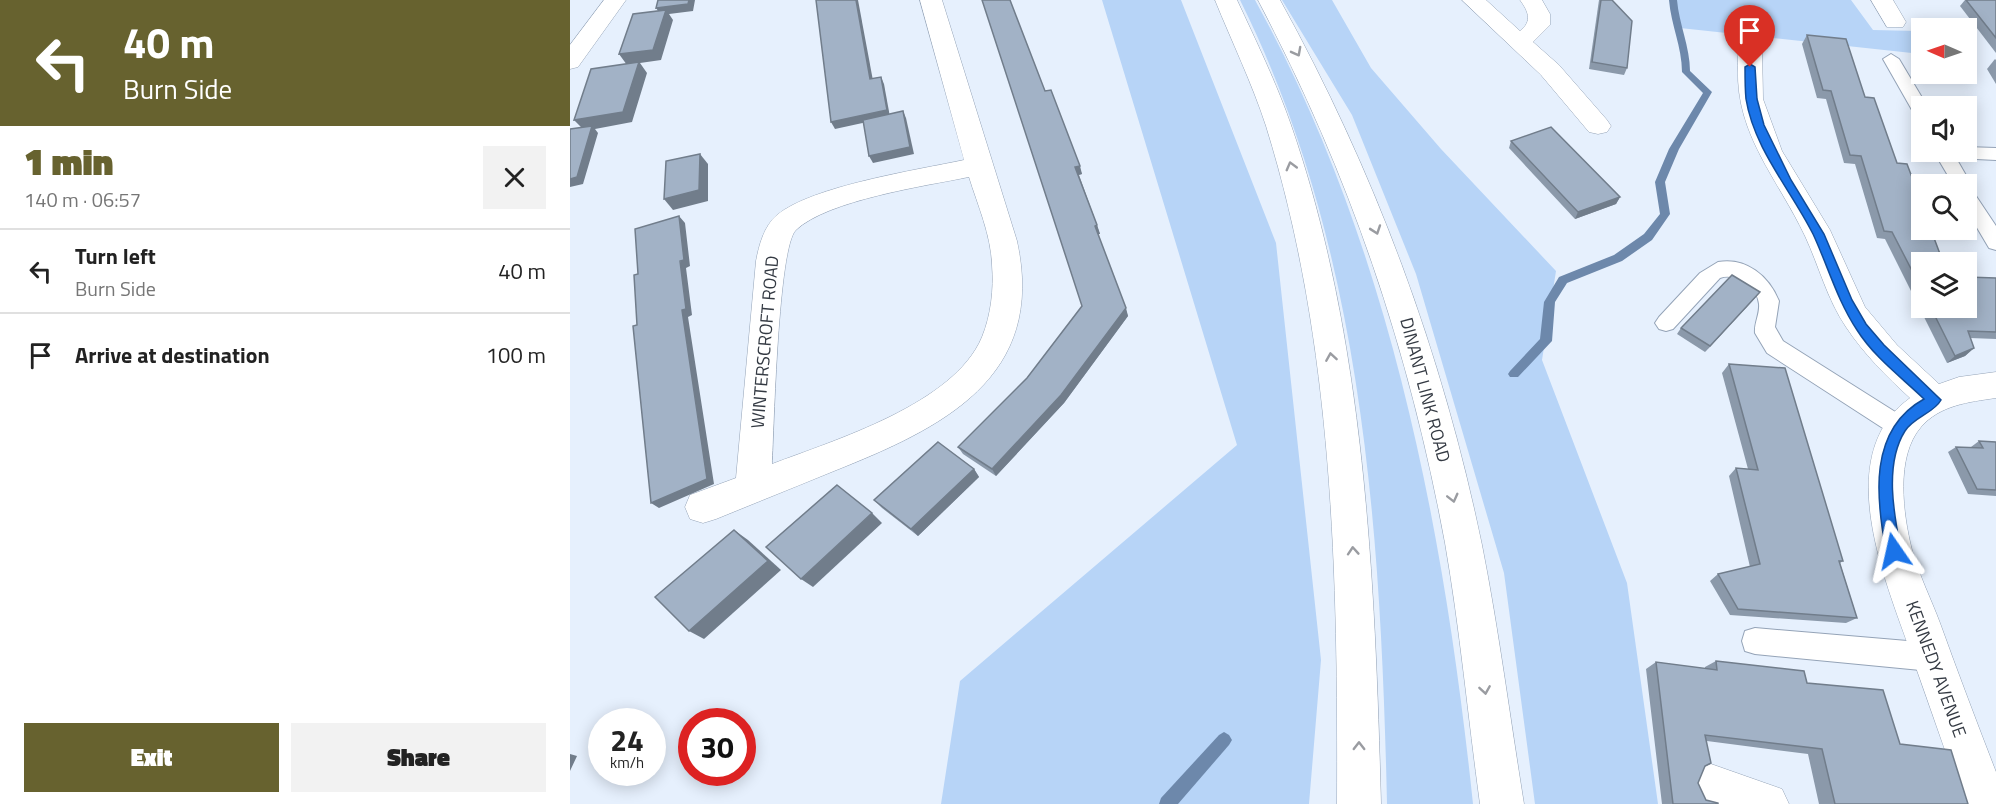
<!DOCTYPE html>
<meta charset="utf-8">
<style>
body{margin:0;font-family:"Titillium Web",sans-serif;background:#f2f2f2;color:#222;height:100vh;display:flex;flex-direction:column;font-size:22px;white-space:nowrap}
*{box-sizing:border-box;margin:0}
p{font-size:20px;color:#767676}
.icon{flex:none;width:33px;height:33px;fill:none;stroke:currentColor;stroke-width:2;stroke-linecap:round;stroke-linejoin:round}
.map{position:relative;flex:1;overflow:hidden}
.drawer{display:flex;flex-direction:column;background:#fff;width:570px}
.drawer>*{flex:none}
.top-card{background:#67622f;color:#fff;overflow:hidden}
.needle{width:39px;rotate:272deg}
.controls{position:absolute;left:1341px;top:18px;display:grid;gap:12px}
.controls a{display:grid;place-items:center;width:66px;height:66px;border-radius:0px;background:#fff;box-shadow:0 3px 15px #0003;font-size:30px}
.speed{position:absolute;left:18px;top:708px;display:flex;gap:12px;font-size:30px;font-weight:700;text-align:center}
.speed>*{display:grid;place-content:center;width:78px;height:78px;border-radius:50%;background:#fff;box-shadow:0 3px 15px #0003;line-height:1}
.speed small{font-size:15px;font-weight:400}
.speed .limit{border:9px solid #d22;background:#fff;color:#111}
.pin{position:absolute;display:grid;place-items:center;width:51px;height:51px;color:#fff;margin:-62px -26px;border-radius:50% 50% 50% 0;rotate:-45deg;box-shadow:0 0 6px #0007}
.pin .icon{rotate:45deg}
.me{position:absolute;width:66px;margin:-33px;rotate:349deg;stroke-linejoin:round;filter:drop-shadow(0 0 4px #0008)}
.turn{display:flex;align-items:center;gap:21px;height:126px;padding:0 24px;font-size:27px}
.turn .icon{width:78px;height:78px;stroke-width:2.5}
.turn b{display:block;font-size:42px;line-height:51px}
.round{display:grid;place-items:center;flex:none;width:63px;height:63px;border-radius:0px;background:#f2f2f2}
.overview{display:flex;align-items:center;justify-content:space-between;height:102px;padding:0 24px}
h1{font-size:36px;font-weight:800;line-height:45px;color:#67622f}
.action{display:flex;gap:12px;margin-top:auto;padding:12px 24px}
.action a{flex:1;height:69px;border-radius:0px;background:#67622f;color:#fff;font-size:24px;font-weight:800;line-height:69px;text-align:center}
.action a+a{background:#f2f2f2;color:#222}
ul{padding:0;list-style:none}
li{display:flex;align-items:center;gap:18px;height:84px;padding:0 24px;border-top:2px solid #e0e0e0}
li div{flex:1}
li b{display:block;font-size:22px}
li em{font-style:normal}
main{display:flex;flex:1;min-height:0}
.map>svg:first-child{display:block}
.green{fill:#b7d4f7}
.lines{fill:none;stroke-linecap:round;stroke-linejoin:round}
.stream{fill:#6d88ab;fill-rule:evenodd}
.service-casing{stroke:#94a3b7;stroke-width:2}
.minor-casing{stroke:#94a3b7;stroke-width:1}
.primary-casing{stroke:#94a3b7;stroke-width:1}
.service{fill:#fff;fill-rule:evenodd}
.minor{fill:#fff;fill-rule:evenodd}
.primary{fill:#fff;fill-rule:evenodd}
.wall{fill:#8b99aa}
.shaded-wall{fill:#717d8b}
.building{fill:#a2b2c6;stroke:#717d8b;stroke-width:1.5}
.oneway{stroke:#9a9ca1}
.route{fill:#1a73e8;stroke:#114b97;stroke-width:1.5}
.labels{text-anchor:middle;stroke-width:4.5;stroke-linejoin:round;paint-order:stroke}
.street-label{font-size:18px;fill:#343a43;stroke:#fff}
</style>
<main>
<section class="drawer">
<div class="top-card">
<div class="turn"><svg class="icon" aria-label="left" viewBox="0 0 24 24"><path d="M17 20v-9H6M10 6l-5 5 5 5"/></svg><div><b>40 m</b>Burn Side</div></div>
</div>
<div class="overview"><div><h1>1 min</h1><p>140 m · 06:57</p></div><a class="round"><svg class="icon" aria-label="close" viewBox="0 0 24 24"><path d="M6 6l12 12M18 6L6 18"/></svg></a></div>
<ul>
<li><svg class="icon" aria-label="left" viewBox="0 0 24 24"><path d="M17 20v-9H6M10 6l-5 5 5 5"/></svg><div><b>Turn left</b><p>Burn Side</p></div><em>40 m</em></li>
<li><svg class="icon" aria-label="arrive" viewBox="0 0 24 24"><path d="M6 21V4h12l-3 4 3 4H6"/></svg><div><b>Arrive at destination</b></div><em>100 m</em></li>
</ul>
<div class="action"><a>Exit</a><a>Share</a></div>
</section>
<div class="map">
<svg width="1426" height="804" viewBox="0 0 1426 804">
<rect width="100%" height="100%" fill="#e6f0fd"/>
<g class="green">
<path d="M 532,0 L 611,0 L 706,243 L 751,660 L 739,804 L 371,804 L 390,681 L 667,445 Z"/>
<path d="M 670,0 L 685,0 C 820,245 874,528 903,804 L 817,804 C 811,532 793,247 670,0 Z"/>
<path d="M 712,0 L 762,0 L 801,68 L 871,149 L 986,271 L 972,360 L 1057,583 L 1088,804 L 965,804 L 934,573 L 846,274 L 782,115 Z"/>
<path d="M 1104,0 L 1281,0 L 1303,30 L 1347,31 L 1351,37 L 1351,54 L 1110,28 Z"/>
</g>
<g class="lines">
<g class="stream">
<path d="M 1099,0 L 1107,0 C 1109,24 1120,47 1120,71 L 1142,92 L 1109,149 L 1095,182 L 1100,214 L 1082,240 L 1052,261 L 997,283 L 985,302 L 982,341 L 948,377 L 940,377 L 938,374 L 940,371 L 970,339 L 974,302 L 989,277 L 1044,255 L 1074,234 L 1090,214 L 1085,182 L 1099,149 L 1133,93 L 1112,72 C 1112,47 1101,25 1099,0 Z"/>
<path d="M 654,732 L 659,735 L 662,740 L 659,745 L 608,804 L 589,804 L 591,798 L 649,735 Z"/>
</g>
<g class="service-casing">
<g id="service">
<path d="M 1321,54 L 1329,59 L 1357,106 L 1352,106 L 1352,118 L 1346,117 L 1313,59 Z"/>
<path d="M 1396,147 L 1426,148 L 1426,160 L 1386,158 L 1401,184 L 1400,187 L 1426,226 L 1426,250 L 1419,248 L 1396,209 L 1396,184 L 1383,184 L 1364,152 L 1396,152 Z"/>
<path d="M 1148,262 C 1176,257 1199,276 1209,301 L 1205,327 L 1213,341 L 1338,420 L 1341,427 L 1338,434 L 1330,437 L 1322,434 L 1197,353 L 1185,333 C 1184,323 1190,314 1189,304 C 1188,288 1166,272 1150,278 L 1103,329 L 1096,331 L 1089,329 L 1085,323 L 1089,317 L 1130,273 Z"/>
<path d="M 1185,628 L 1361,643 L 1371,647 L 1375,657 L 1371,667 L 1361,671 L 1185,654 L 1175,651 L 1172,641 L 1175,631 Z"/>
</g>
</g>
<g class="minor-casing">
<g id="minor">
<path d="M 34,0 L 56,0 L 8,67 L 0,69 L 0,45 Z"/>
<path d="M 350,0 L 372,0 L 447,241 C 477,378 372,428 264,471 C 225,487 185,503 146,519 L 133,523 L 120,519 L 115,507 L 120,495 L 166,478 L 186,261 C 189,245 194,226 207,215 C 242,186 347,170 394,160 ZM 399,177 C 408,206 421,235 422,265 C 424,289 421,315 412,337 C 384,404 265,440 202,464 C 204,429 208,247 226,230 C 258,200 355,186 399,177 Z"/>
<path d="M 892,0 L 916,0 L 950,31 C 963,21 958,11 950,0 L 972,0 L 980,14 L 980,25 L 963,42 L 989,65 L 1037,120 L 1041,126 L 1037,132 L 1028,134 L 1019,132 L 971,75 Z"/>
<path d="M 1301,0 L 1323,0 L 1336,22 L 1333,27 L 1317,27 Z"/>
<path d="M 1180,41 L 1188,43 L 1192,48 L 1193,99 L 1212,151 L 1260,230 L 1295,307 L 1327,345 L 1369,384 L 1389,377 L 1426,372 L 1426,398 C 1399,402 1370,405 1351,427 C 1325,457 1333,514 1342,550 C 1349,575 1361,599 1370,623 C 1388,673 1407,723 1426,772 L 1426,804 L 1394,804 C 1377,757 1361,709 1344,662 C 1319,588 1258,457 1340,398 C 1316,376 1294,354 1276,327 C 1257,299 1249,266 1235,236 C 1208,179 1166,135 1168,69 C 1168,60 1167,51 1172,43 Z"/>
<path d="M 1141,764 L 1212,789 L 1219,804 L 1132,804 L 1126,801 L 1119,786 L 1126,771 Z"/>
</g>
</g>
<g class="primary-casing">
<g id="primary">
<path d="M 645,0 L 667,0 C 686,41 706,82 721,125 C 795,338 805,580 811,804 L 767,804 C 768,578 764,344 696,126 C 682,83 662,42 645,0 Z"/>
<path d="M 688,0 L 710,0 C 805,172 872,352 912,545 C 929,631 940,718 954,804 L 910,804 C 898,717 890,629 875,543 C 839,349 780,175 688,0 Z"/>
</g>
</g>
<use href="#service" class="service"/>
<use href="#minor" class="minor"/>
<use href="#primary" class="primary"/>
</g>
<g class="wall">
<path d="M 1029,0 L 1042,0 L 1057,68 L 1054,75 L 1019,69 Z"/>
<path d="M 1395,0 L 1426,0 L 1426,53 L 1390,6 Z"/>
<path d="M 1237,35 L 1352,262 L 1352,308 L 1396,308 L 1426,278 L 1426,339 L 1400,338 L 1404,348 L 1395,356 L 1377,363 L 1315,239 L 1307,238 L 1285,164 L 1274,163 L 1256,99 L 1247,98 L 1232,44 Z"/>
<path d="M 1425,59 L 1426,60 L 1426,84 L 1417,69 Z"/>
<path d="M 475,91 L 512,174 L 509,175 L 527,225 L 530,234 L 528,234 L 558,316 L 494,403 L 426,476 L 393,454 L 388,447 L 457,378 L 512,306 Z"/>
<path d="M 941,141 L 1050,197 L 1046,204 L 1005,219 L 939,148 Z"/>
<path d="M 1185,298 L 1135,352 L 1107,334 L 1111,328 Z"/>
<path d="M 1159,364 L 1273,561 L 1270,563 L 1287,618 L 1276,623 L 1160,615 L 1140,581 L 1148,574 L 1180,567 L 1159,476 L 1166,468 L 1178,469 L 1152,373 Z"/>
<path d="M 1409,441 L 1426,442 L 1426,496 L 1398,494 L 1378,452 L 1386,447 L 1401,447 Z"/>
<path d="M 404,469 L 409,477 L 348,536 L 312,508 L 304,500 Z"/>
<path d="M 1146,661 L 1237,683 L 1330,744 L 1398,804 L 1249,804 L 1238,754 L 1137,741 L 1135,766 L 1128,783 L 1136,800 L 1148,804 L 1092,804 L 1076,669 L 1086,662 L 1135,669 L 1135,667 Z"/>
</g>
<g class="shaded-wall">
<path d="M 119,0 L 125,0 L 123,11 L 99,14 L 103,20 L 91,60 L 70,63 L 77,73 L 62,122 L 25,129 L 28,133 L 13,184 L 0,187 L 0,179 L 14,130 L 4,120 L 57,65 L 49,54 L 91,15 L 86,8 Z"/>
<path d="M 286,0 L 288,0 L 304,86 L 300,79 Z"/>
<path d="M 311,77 L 314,84 L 320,117 L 265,129 L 261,122 Z"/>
<path d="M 333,111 L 336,118 L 344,154 L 303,163 L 299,156 Z"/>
<path d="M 130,154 L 138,164 L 138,201 L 103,210 L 94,199 Z"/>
<path d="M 510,166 L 512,174 L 508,175 L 505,167 Z"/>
<path d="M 1050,197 L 1046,204 L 1005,219 L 1008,212 Z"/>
<path d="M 109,216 L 115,223 L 120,266 L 116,268 L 122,315 L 118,317 L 144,484 L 89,508 L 81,503 L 112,310 Z"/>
<path d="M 527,225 L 530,234 L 527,234 L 525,226 Z"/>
<path d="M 1190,292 L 1185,298 L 1135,352 L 1140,346 Z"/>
<path d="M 556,308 L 558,316 L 494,403 L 426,476 L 422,469 Z"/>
<path d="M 1404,348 L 1395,356 L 1377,363 L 1385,356 Z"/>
<path d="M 404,469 L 409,477 L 348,536 L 341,529 Z"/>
<path d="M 302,513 L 312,523 L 243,587 L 231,579 Z"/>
<path d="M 164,530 L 178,540 L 211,570 L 134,639 L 119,631 Z"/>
<path d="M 0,754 L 7,756 L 0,771 Z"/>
</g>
<g class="building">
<path d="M 88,0 L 119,0 L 118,4 L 86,8 Z"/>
<path d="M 246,0 L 286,0 L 300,79 L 311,77 L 317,110 L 261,122 Z"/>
<path d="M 412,0 L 440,0 L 475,91 L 481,90 L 510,166 L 505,167 L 527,225 L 525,226 L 556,308 L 491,395 L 422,469 L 388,447 L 457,378 L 512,306 Z"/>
<path d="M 1031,0 L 1042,0 L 1062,21 L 1057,68 L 1022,62 Z"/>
<path d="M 1396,0 L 1426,0 L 1426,38 Z"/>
<path d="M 96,10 L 83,50 L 49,54 L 63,14 Z"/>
<path d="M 1237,35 L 1276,39 L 1295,97 L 1304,98 L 1327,163 L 1337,164 L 1352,204 L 1352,230 L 1361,230 L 1373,262 L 1352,262 L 1352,290 L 1322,232 L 1314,231 L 1291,156 L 1280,155 L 1261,91 L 1253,90 Z"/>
<path d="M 69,62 L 53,112 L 4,120 L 21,69 Z"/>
<path d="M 333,111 L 340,147 L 299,156 L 293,120 Z"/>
<path d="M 22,126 L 7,177 L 0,179 L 0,129 Z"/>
<path d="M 981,127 L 1050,197 L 1008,212 L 941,141 Z"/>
<path d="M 130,154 L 129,190 L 94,199 L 96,161 Z"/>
<path d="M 109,216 L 114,260 L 110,261 L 116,309 L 112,310 L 137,479 L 81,503 L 63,326 L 67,325 L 64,275 L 68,274 L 65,229 Z"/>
<path d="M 1162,275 L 1190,292 L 1140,346 L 1111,328 Z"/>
<path d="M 1396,277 L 1426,278 L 1426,332 L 1398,331 L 1404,348 L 1385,356 L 1361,308 L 1396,308 Z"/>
<path d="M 1159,364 L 1215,368 L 1273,561 L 1269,561 L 1287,618 L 1168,609 L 1148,574 L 1190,564 L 1166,468 L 1188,470 Z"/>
<path d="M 1409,441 L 1426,442 L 1426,490 L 1407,489 L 1386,447 L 1413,448 Z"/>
<path d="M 368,442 L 404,469 L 341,529 L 304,500 Z"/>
<path d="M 267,485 L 302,513 L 231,579 L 196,547 Z"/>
<path d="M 164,530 L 198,561 L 119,631 L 85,597 Z"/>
<path d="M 1146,661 L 1234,671 L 1237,683 L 1313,690 L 1330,744 L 1381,750 L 1398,804 L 1265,804 L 1252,749 L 1135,735 L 1141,763 L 1135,766 L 1128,783 L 1136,800 L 1148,803 L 1148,804 L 1103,804 L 1086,662 L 1147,670 Z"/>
</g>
<defs><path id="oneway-chevron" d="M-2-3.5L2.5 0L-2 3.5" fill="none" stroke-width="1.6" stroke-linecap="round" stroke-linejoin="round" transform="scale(1.5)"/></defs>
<g class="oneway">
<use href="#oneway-chevron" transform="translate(727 52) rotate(62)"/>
<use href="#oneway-chevron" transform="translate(721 166) rotate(-105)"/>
<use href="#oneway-chevron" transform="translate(806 230) rotate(71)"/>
<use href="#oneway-chevron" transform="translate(761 357) rotate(-99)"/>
<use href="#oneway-chevron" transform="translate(883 498) rotate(76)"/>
<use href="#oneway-chevron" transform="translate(783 551) rotate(-94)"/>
<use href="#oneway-chevron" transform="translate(915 690) rotate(81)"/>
<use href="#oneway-chevron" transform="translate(789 746) rotate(-90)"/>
</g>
<path class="route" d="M 1180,64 L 1185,67 L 1187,99 L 1194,125 L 1221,180 L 1254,234 L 1282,300 L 1296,324 L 1314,345 L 1371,400 C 1364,413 1344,417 1335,431 C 1314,464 1324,515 1331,551 L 1329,556 L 1324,559 L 1318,556 L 1316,551 C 1306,498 1298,430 1354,399 C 1331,377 1304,357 1287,330 C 1267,300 1258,266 1243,234 C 1221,190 1184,149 1176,99 C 1175,89 1175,77 1175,67 Z"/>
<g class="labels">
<g class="street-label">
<text transform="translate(195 342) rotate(-85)" y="6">WINTERSCROFT ROAD</text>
<text transform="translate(855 390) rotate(75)" y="6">DINANT LINK ROAD</text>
<text transform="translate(1366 669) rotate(70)" y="6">KENNEDY AVENUE</text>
</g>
</g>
</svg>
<div class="controls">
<a><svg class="needle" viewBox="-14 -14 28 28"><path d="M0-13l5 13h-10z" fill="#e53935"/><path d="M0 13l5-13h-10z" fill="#767676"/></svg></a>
<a><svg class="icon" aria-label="sound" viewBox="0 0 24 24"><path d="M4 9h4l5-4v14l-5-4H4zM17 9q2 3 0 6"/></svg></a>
<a><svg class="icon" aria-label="search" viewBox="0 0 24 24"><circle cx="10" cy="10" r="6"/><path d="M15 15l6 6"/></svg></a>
<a><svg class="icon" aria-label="layers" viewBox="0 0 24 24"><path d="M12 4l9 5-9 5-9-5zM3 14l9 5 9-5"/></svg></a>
</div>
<div class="speed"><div>24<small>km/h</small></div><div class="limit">30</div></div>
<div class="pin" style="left:1180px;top:67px;background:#d93025"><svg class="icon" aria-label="arrive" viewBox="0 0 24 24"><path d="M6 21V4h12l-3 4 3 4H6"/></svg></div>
<svg class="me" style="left:1324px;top:551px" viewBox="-20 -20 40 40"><path d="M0-17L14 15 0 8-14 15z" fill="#1a73e8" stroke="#fff" stroke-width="4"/></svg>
</div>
</main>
